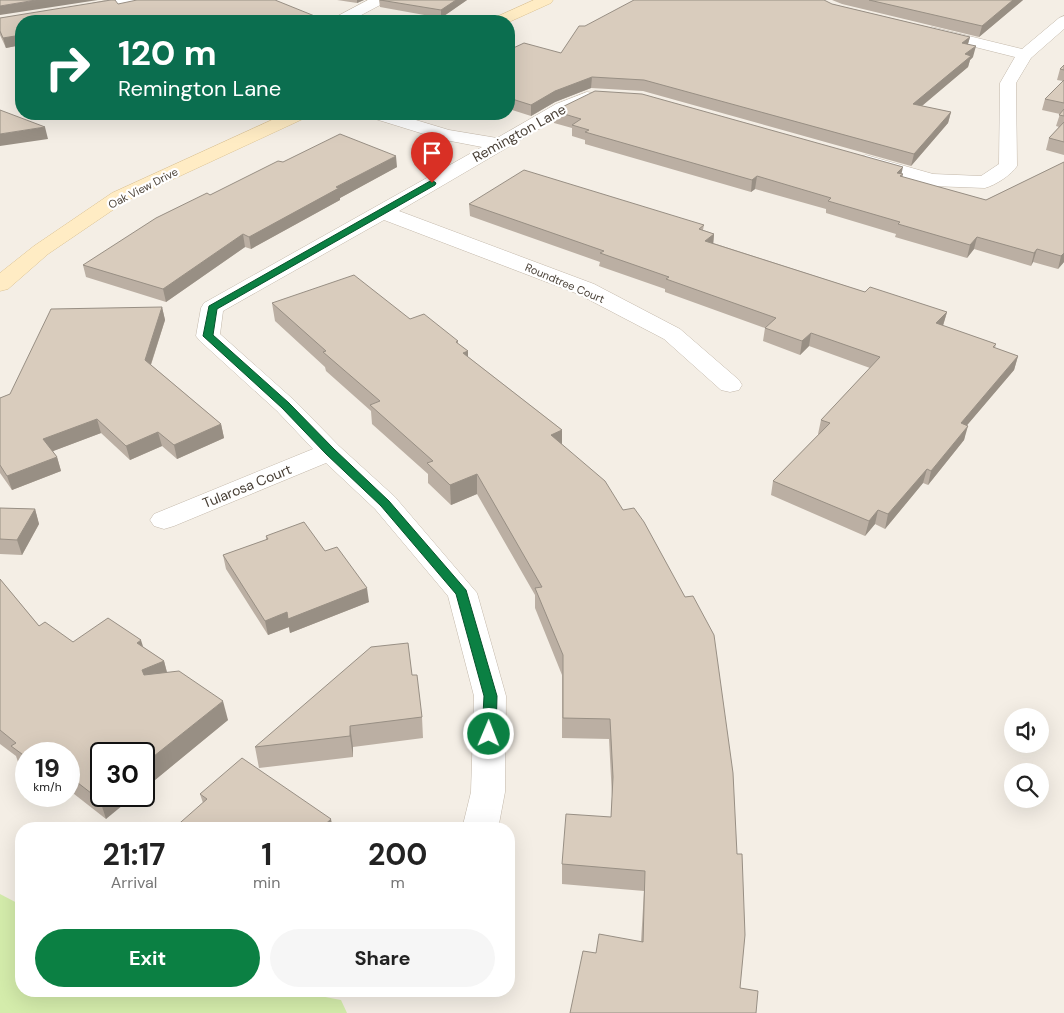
<!DOCTYPE html>
<style>
body{margin:0;font-family:"DM Sans",sans-serif;background:#f6f6f6;color:#222;height:100vh;display:flex;flex-direction:column;font-size:19px;white-space:nowrap}
*{box-sizing:border-box;margin:0}
p{font-size:16px;color:#767676}
.icon{flex:none;width:28px;height:28px;fill:none;stroke:currentColor;stroke-width:2;stroke-linecap:round;stroke-linejoin:round}
.map{position:relative;flex:1;overflow:hidden}
.panel{position:absolute;left:15px;top:822px;width:500px;height:175px;display:flex;flex-direction:column;background:#fff;border-radius:20px;box-shadow:0 5px 20px #0002}
.panel>*{flex:none}
.banner{position:absolute;left:15px;top:15px;width:500px;height:105px;border-radius:20px;box-shadow:0 5px 20px #0002;background:#0b6e4f;color:#fff;overflow:hidden}
.tools{position:absolute;left:1004px;top:708px;display:grid;gap:10px}
.tools a{display:grid;place-items:center;width:45px;height:45px;border-radius:50%;background:#fff;box-shadow:0 5px 20px #0002;font-size:25px}
.speed{position:absolute;left:15px;top:742px;display:flex;gap:10px;font-size:25px;font-weight:700;text-align:center}
.speed>*{display:grid;place-content:center;width:65px;height:65px;border-radius:50%;background:#fff;box-shadow:0 5px 20px #0002;line-height:1}
.speed small{font-size:12px;font-weight:400}
.speed .limit{border:2px solid #111;border-radius:8px;background:#fff;color:#111}
.pin{position:absolute;display:grid;place-items:center;width:42px;height:42px;color:#fff;margin:-51px -21px;border-radius:50% 50% 50% 0;rotate:-45deg;box-shadow:0 0 5px #0007}
.pin .icon{rotate:45deg}
.me{position:absolute;width:55px;margin:-28px;rotate:1deg;stroke-linejoin:round;filter:drop-shadow(0 0 4px #0008)}
.turn{display:flex;align-items:center;gap:18px;height:105px;padding:0 20px;font-size:22px}
.turn .icon{width:65px;height:65px;stroke-width:2.5}
.turn b{display:block;font-size:35px;line-height:42px}
.eta{display:flex;justify-content:space-evenly;align-items:center;height:85px;text-align:center}
.eta b{font-size:30px;font-weight:700;line-height:35px}
.action{display:flex;gap:10px;margin-top:auto;padding:10px 20px}
.action a{flex:1;height:58px;border-radius:30px;background:#0b8043;color:#fff;font-size:20px;font-weight:700;line-height:58px;text-align:center}
.action a+a{background:#f6f6f6;color:#222}
.map>svg:first-child{display:block}
.green{fill:#d4ecab}
.lines{fill:none;stroke-linecap:round;stroke-linejoin:round}
.street-casing{stroke:#c3b8aa;stroke-width:1}
.secondary-casing{stroke:#dbc293;stroke-width:1}
.street{fill:#fff;fill-rule:evenodd}
.secondary{fill:#ffecc4;fill-rule:evenodd}
.wall{fill:#bbafa3}
.shaded-wall{fill:#988f84}
.building{fill:#d9ccbd;stroke:#988f84}
.route{fill:#0b8043;stroke:#07532c}
.labels{text-anchor:middle;stroke-width:4.5;stroke-linejoin:round;paint-order:stroke}
.far-street-label{font-size:11px;fill:#473e34;stroke:#fff}
.street-label{font-size:14px;fill:#473e34;stroke:#fff}
</style>
<div class="map">
<svg width="1064" height="1013" viewBox="0 0 1064 1013">
<rect width="100%" height="100%" fill="#f4eee5"/>
<path class="green" d="M 0,894 L 21,905 L 21,991 L 294,991 L 341,1000 L 347,1013 L 0,1013 Z"/>
<g class="lines">
<g class="street-casing">
<g id="street">
<path d="M 109,0 L 139,0 L 137,3 L 132,4 L 81,14 L 76,13 L 74,10 L 76,7 Z"/>
<path d="M 368,0 L 386,0 L 384,3 L 350,21 L 331,21 L 334,18 Z"/>
<path d="M 1064,16 L 1064,29 L 1031,58 L 1016,83 L 1017,166 C 1011,175 996,185 985,188 L 932,186 L 859,165 L 857,161 L 859,157 L 866,155 L 933,174 L 981,176 L 999,164 L 1000,83 L 1015,57 L 927,35 L 924,32 L 927,29 L 932,27 L 1022,49 L 1059,18 Z"/>
<path d="M 587,92 L 593,93 L 596,97 L 593,101 L 568,112 L 399,211 L 594,284 L 680,329 L 739,380 L 742,385 L 739,390 L 730,392 L 721,390 L 664,339 L 578,294 L 384,220 L 223,311 L 220,334 L 295,401 L 339,446 L 395,497 L 477,593 L 506,696 L 505,792 L 498,829 L 462,829 L 471,792 L 474,696 L 448,596 L 375,509 L 326,463 L 174,526 L 164,529 L 154,526 L 150,520 L 154,514 L 313,449 L 277,411 L 200,341 L 196,336 L 201,308 L 204,303 L 482,147 L 440,139 L 372,118 L 369,114 L 396,114 L 449,130 L 497,138 L 556,104 Z"/>
</g>
</g>
<g class="secondary-casing">
<g id="secondary">
<path d="M 534,0 L 553,0 L 551,3 L 509,22 L 491,21 L 494,18 Z"/>
<path d="M 285,114 L 308,114 L 305,118 L 126,201 L 48,254 L 8,289 L 0,291 L 0,273 L 34,246 L 112,193 Z"/>
</g>
</g>
<use href="#street" class="street"/>
<use href="#secondary" class="secondary"/>
</g>
<g class="wall">
<path d="M 275,0 L 21,21 L 21,45 L 6,48 L 0,35 L 0,18 L 118,4 Z"/>
<path d="M 337,0 L 364,0 L 357,3 Z"/>
<path d="M 379,0 L 467,0 L 441,18 L 380,7 Z"/>
<path d="M 832,0 L 1023,0 L 979,37 L 842,4 Z"/>
<path d="M 832,4 L 970,37 L 968,44 L 973,57 L 970,60 L 968,67 L 922,106 L 951,112 L 948,123 L 911,166 L 643,91 L 591,88 L 555,102 L 531,116 L 509,109 L 509,50 L 561,53 L 585,26 Z"/>
<path d="M 1064,65 L 1064,155 L 1046,150 L 1049,138 L 1059,127 L 1056,126 L 1060,114 L 1042,110 L 1045,99 L 1063,81 L 1057,80 L 1060,69 Z"/>
<path d="M 554,111 L 901,174 L 902,177 L 986,200 L 1064,162 L 1064,262 L 1058,269 L 1033,262 L 1031,266 L 974,249 L 967,258 L 895,237 L 896,234 L 826,213 L 826,209 L 755,189 L 751,192 L 585,144 L 585,140 L 572,136 L 572,128 L 554,123 Z"/>
<path d="M 283,162 L 397,167 L 340,198 L 340,200 L 251,249 L 245,247 L 166,302 L 86,277 L 83,265 L 210,195 Z"/>
<path d="M 469,204 L 704,225 L 703,230 L 714,234 L 713,243 L 865,292 L 947,312 L 943,326 L 996,344 L 995,348 L 1018,356 L 1014,370 L 967,425 L 964,440 L 928,485 L 923,483 L 885,529 L 875,524 L 865,536 L 771,495 L 773,481 L 819,434 L 818,434 L 821,420 L 870,368 L 809,346 L 800,355 L 763,341 L 765,328 L 665,292 L 665,289 L 599,266 L 600,262 L 470,216 Z"/>
<path d="M 272,303 L 410,319 L 458,341 L 458,344 L 468,351 L 468,357 L 562,430 L 562,444 L 740,988 L 756,1013 L 596,953 L 641,942 L 644,891 L 562,884 L 562,864 L 611,817 L 612,797 L 609,739 L 562,738 L 562,675 L 535,608 L 535,595 L 477,494 L 451,505 L 428,483 L 428,474 L 372,424 L 371,411 L 326,371 L 325,367 L 275,321 Z"/>
<path d="M 162,307 L 165,320 L 151,365 L 221,424 L 224,438 L 177,459 L 162,446 L 130,460 L 101,433 L 53,451 L 57,457 L 61,471 L 12,490 L 0,473 L 0,398 L 10,394 Z"/>
<path d="M 0,508 L 35,509 L 39,524 L 22,555 L 0,554 Z"/>
<path d="M 266,536 L 325,551 L 369,602 L 290,633 L 289,627 L 268,635 L 226,569 L 223,555 L 266,540 Z"/>
<path d="M 0,579 L 39,626 L 73,642 L 143,647 L 164,661 L 167,672 L 228,720 L 144,789 L 144,754 L 106,819 L 69,790 L 69,754 L 26,754 L 26,771 L 19,765 L 16,756 L 0,744 Z"/>
<path d="M 412,675 L 422,717 L 423,738 L 353,747 L 353,757 L 259,768 L 255,747 Z"/>
<path d="M 200,794 L 333,829 L 203,803 Z"/>
</g>
<g class="shaded-wall">
<path d="M 36,0 L 98,0 L 0,15 L 0,6 Z"/>
<path d="M 357,0 L 364,0 L 357,3 Z"/>
<path d="M 456,0 L 467,0 L 441,18 L 441,10 Z"/>
<path d="M 1013,0 L 1023,0 L 979,37 L 982,26 Z"/>
<path d="M 21,35 L 21,45 L 6,48 L 3,38 Z"/>
<path d="M 970,37 L 967,47 L 962,43 Z"/>
<path d="M 976,46 L 973,57 L 970,60 L 968,67 L 911,115 L 913,104 L 965,54 Z"/>
<path d="M 592,77 L 591,88 L 555,102 L 531,116 L 531,105 L 555,91 Z"/>
<path d="M 951,112 L 948,123 L 911,166 L 914,154 Z"/>
<path d="M 45,127 L 48,139 L 0,146 L 0,134 Z"/>
<path d="M 396,156 L 397,167 L 340,198 L 340,200 L 251,249 L 249,237 L 336,187 Z"/>
<path d="M 903,167 L 901,176 L 903,174 L 900,186 L 897,173 Z"/>
<path d="M 757,176 L 755,189 L 751,192 L 752,180 Z"/>
<path d="M 243,234 L 245,247 L 166,302 L 163,289 Z"/>
<path d="M 714,234 L 713,247 L 705,241 Z"/>
<path d="M 977,237 L 974,249 L 967,258 L 970,245 Z"/>
<path d="M 1037,249 L 1033,262 L 1031,266 L 1034,253 Z"/>
<path d="M 1064,253 L 1064,262 L 1058,269 L 1061,256 Z"/>
<path d="M 162,307 L 165,320 L 148,373 L 145,360 Z"/>
<path d="M 947,312 L 943,325 L 933,337 L 936,323 Z"/>
<path d="M 811,333 L 809,346 L 800,355 L 802,341 Z"/>
<path d="M 468,351 L 468,370 L 463,353 Z"/>
<path d="M 1018,356 L 1014,370 L 957,437 L 961,423 Z"/>
<path d="M 97,419 L 101,433 L 48,453 L 43,439 Z"/>
<path d="M 221,424 L 224,438 L 177,459 L 174,445 Z"/>
<path d="M 968,426 L 964,440 L 928,485 L 931,471 Z"/>
<path d="M 562,430 L 562,449 L 551,435 Z"/>
<path d="M 158,432 L 162,446 L 130,460 L 126,446 Z"/>
<path d="M 57,457 L 61,471 L 12,490 L 7,476 Z"/>
<path d="M 927,469 L 923,483 L 885,529 L 888,514 Z"/>
<path d="M 477,474 L 477,494 L 451,505 L 450,485 Z"/>
<path d="M 35,509 L 39,524 L 22,555 L 17,540 Z"/>
<path d="M 878,510 L 875,524 L 865,536 L 869,521 Z"/>
<path d="M 367,588 L 369,602 L 290,633 L 289,627 L 268,635 L 265,621 L 287,612 Z"/>
<path d="M 141,640 L 147,659 L 137,643 Z"/>
<path d="M 164,661 L 169,681 L 149,694 L 142,670 Z"/>
<path d="M 223,701 L 228,720 L 144,789 L 144,764 Z"/>
<path d="M 350,726 L 353,747 L 353,757 L 350,736 Z"/>
<path d="M 104,796 L 134,796 L 106,819 L 100,800 Z"/>
<path d="M 331,819 L 333,829 L 320,829 Z"/>
</g>
<g class="building">
<path d="M 0,0 L 36,0 L 0,6 Z"/>
<path d="M 111,0 L 115,0 L 118,4 L 137,0 L 275,0 L 327,21 L 21,21 L 21,35 L 3,38 L 0,31 L 0,18 Z"/>
<path d="M 380,0 L 456,0 L 441,10 Z"/>
<path d="M 634,0 L 824,0 L 832,4 L 970,37 L 962,43 L 976,46 L 965,54 L 971,56 L 913,104 L 951,112 L 914,154 L 644,80 L 592,77 L 555,91 L 531,105 L 509,98 L 509,50 L 524,43 L 561,53 L 579,26 L 585,26 Z"/>
<path d="M 869,0 L 1013,0 L 982,26 Z"/>
<path d="M 1064,65 L 1064,70 L 1060,69 Z"/>
<path d="M 1064,80 L 1064,103 L 1045,99 Z"/>
<path d="M 595,91 L 642,94 L 903,167 L 897,173 L 903,174 L 900,176 L 986,200 L 1064,162 L 1064,253 L 1061,256 L 1037,249 L 1034,253 L 977,237 L 970,245 L 898,224 L 900,222 L 828,201 L 831,198 L 757,176 L 752,180 L 585,132 L 589,130 L 572,125 L 581,119 L 554,111 Z"/>
<path d="M 1064,109 L 1064,116 L 1059,115 Z"/>
<path d="M 0,110 L 45,127 L 0,134 Z"/>
<path d="M 1064,122 L 1064,142 L 1049,138 Z"/>
<path d="M 340,134 L 396,156 L 336,187 L 339,188 L 249,237 L 243,234 L 163,289 L 83,265 L 156,218 L 207,193 L 210,195 L 278,161 L 283,162 Z"/>
<path d="M 524,170 L 704,225 L 699,229 L 714,234 L 705,241 L 865,292 L 870,287 L 947,312 L 936,323 L 996,344 L 993,347 L 1018,356 L 961,423 L 968,426 L 931,471 L 927,469 L 888,514 L 878,510 L 869,521 L 773,481 L 830,423 L 821,420 L 880,357 L 811,333 L 802,341 L 765,328 L 776,318 L 666,279 L 669,277 L 600,253 L 604,251 L 469,204 Z"/>
<path d="M 354,275 L 410,319 L 424,314 L 458,341 L 456,342 L 468,351 L 463,353 L 562,430 L 551,435 L 605,481 L 623,510 L 634,508 L 644,522 L 685,597 L 693,596 L 714,635 L 733,773 L 737,854 L 742,854 L 745,935 L 740,988 L 758,991 L 756,1013 L 570,1013 L 583,951 L 596,953 L 599,934 L 643,942 L 645,871 L 562,864 L 566,814 L 611,817 L 613,777 L 610,719 L 563,718 L 563,655 L 535,588 L 542,587 L 477,474 L 450,485 L 427,463 L 433,461 L 370,405 L 380,401 L 323,352 L 326,351 L 272,303 Z"/>
<path d="M 162,307 L 145,360 L 221,424 L 174,445 L 158,432 L 126,446 L 97,419 L 43,439 L 57,457 L 7,476 L 0,465 L 0,398 L 10,394 L 51,309 Z"/>
<path d="M 0,508 L 35,509 L 17,540 L 0,539 Z"/>
<path d="M 304,522 L 325,551 L 337,547 L 367,588 L 288,619 L 287,612 L 265,621 L 223,555 L 268,539 L 266,536 Z"/>
<path d="M 0,579 L 39,626 L 45,622 L 73,642 L 108,618 L 141,640 L 137,643 L 164,661 L 142,670 L 144,675 L 179,671 L 223,701 L 144,764 L 144,754 L 101,754 L 101,796 L 104,796 L 100,800 L 69,776 L 69,754 L 26,754 L 26,757 L 11,746 L 16,743 L 0,730 Z"/>
<path d="M 408,643 L 412,675 L 417,675 L 422,717 L 350,726 L 350,736 L 255,747 L 371,647 Z"/>
<path d="M 242,758 L 331,819 L 320,829 L 173,829 L 207,799 L 200,794 Z"/>
</g>
<path class="route" d="M 432,180 L 436,183 L 435,185 L 217,309 L 213,335 L 289,403 L 334,449 L 389,501 L 466,590 L 497,696 L 496,734 L 494,738 L 489,740 L 485,738 L 482,734 L 484,696 L 456,594 L 381,506 L 326,454 L 282,408 L 203,336 L 209,306 Z"/>
<g class="labels">
<g class="far-street-label">
<text transform="translate(143 188) rotate(-27)" y="4">Oak View Drive</text>
<text transform="translate(565 283) rotate(23)" y="4">Roundtree Court</text>
</g>
<g class="street-label">
<text transform="translate(519 133) rotate(-29)" y="5">Remington Lane</text>
<text transform="translate(247 486) rotate(-22)" y="5">Tularosa Court</text>
</g>
</g>
</svg>
<div class="tools">
<a><svg class="icon" aria-label="sound" viewBox="0 0 24 24"><path d="M4 9h4l5-4v14l-5-4H4zM17 9q2 3 0 6"/></svg></a>
<a><svg class="icon" aria-label="search" viewBox="0 0 24 24"><circle cx="10" cy="10" r="6"/><path d="M15 15l6 6"/></svg></a>
</div>
<div class="speed"><div>19<small>km/h</small></div><div class="limit">30</div></div>
<div class="pin" style="left:432px;top:183px;background:#d93025"><svg class="icon" aria-label="arrive" viewBox="0 0 24 24"><path d="M6 21V4h12l-3 4 3 4H6"/></svg></div>
<svg class="me" style="left:489px;top:734px" viewBox="-20 -20 40 40"><circle r="17" fill="#0b8043" stroke="#fff" stroke-width="3"/><path d="M0-11L8 9 0 5-8 9z" fill="#fff"/></svg>
<div class="banner">
<div class="turn"><svg class="icon" aria-label="right" viewBox="0 0 24 24"><path d="M7 20v-9h11M14 6l5 5-5 5"/></svg><div><b>120 m</b>Remington Lane</div></div>
</div>
<section class="panel">
<div class="eta">
<div><b>21:17</b><p>Arrival</p></div>
<div><b>1</b><p>min</p></div>
<div><b>200</b><p>m</p></div>
</div>
<div class="action"><a>Exit</a><a>Share</a></div>
</section>
</div>
